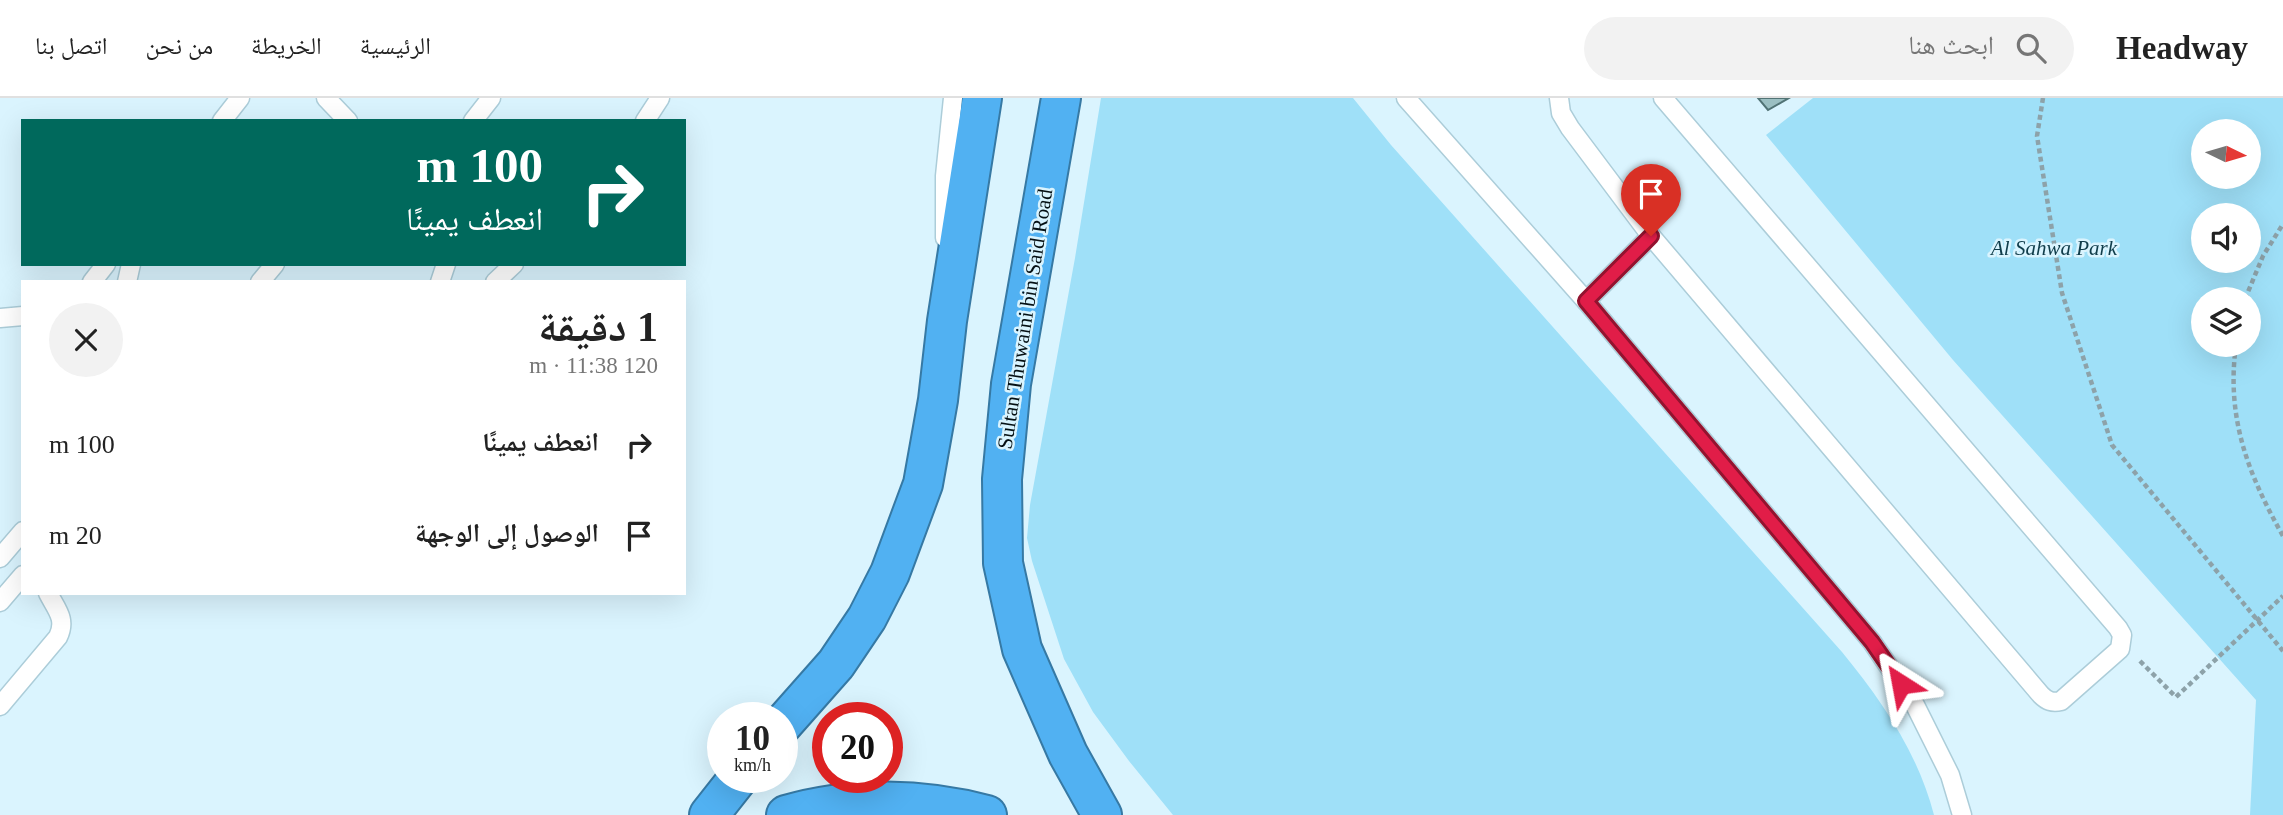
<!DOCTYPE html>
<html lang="ar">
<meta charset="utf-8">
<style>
body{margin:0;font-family:"Times New Roman","Noto Naskh Arabic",serif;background:#f2f2f2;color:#222;direction:rtl;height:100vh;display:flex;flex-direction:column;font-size:26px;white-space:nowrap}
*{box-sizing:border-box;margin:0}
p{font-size:23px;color:#767676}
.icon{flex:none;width:38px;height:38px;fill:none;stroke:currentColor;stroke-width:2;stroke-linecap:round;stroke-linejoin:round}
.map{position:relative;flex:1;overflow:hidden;direction:ltr}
.panel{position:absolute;left:21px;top:182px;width:665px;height:315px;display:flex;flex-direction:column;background:#fff;border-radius:0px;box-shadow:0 7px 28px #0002;direction:rtl}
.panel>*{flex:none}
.top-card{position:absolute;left:21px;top:21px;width:665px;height:147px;border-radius:0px;box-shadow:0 7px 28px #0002;direction:rtl;background:#00695c;color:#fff;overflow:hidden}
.needle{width:46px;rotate:95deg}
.buttons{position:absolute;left:2191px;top:21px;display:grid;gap:14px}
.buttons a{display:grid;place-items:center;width:70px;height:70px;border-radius:50%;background:#fff;box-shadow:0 7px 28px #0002;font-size:35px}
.speed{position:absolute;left:707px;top:604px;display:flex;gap:14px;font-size:35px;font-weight:700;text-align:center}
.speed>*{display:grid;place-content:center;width:91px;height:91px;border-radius:50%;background:#fff;box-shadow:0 7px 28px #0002;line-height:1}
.speed small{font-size:18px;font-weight:400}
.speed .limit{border:10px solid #d22;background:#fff;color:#111}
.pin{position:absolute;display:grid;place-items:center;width:60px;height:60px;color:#fff;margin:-72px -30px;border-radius:50% 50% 50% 0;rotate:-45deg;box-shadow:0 0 7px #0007}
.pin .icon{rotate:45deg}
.me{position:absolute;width:77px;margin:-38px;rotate:326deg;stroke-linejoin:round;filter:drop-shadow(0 0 5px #0008)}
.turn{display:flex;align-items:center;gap:24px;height:147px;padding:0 28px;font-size:32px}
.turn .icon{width:91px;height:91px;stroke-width:2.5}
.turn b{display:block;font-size:49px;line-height:60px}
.round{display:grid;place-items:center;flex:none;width:74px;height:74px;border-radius:37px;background:#f2f2f2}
.summary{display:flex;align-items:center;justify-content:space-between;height:119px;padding:0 28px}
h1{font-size:42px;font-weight:700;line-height:52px}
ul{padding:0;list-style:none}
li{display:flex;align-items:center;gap:21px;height:91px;padding:0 28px}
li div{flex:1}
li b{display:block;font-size:26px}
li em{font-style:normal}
header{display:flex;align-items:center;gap:42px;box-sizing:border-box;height:98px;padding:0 35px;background:#fff;border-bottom:2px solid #e0e0e0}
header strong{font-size:33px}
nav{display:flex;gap:38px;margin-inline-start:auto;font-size:24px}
.search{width:490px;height:63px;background:#f2f2f2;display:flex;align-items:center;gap:18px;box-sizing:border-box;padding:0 24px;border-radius:38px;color:#767676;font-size:26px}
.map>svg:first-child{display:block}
.green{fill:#9fe0f8;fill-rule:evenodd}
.building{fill:#9bbfc2;stroke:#517375;stroke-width:2}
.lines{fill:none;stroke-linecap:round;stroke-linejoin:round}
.lane-casing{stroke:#accdd9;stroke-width:21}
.highway-casing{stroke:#3679a4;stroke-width:42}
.path{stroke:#8da2a9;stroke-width:4.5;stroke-dasharray:5 3.5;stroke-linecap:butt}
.lane{stroke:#fff;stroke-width:18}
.highway{stroke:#51b1f2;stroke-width:38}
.route-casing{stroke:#92132f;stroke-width:18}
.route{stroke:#e11d48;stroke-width:12}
.labels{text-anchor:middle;stroke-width:5;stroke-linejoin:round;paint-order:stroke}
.park-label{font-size:21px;font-style:italic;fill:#103d4b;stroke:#daf4fe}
.street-label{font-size:21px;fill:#051014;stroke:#daf4fe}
</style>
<header>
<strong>Headway</strong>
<div class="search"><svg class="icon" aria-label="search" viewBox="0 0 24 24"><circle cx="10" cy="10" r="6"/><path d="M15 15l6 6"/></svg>ابحث هنا</div>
<nav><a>الرئيسية</a><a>الخريطة</a><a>من نحن</a><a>اتصل بنا</a></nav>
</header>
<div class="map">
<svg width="2283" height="717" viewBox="0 0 2283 717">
<rect width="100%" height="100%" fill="#daf4fe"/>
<g class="green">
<path d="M 1101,0 L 1353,0 L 1391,47 L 1842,554 C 1882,603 1918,655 1934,717 L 1173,717 L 1129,663 L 1093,614 L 1064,561 L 1032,463 L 1027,440 L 1030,407 L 1075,160 Z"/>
<path d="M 1813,0 L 2283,0 L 2283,717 L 2250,717 L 2256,602 L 1953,262 L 1766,37 ZM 2203,33 L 2249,33 L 2249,79 L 2203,79 ZM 2249,117 L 2249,163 L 2203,163 L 2203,117 ZM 2249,201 L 2249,247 L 2203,247 L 2203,201 Z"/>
</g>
<path class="building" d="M 1758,0 L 1789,0 L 1768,12 Z"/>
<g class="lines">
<g class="lane-casing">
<g id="lane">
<path d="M 326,0 L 348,23"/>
<path d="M 1406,0 L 1586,203 L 1872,544 L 1915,607 L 1950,677 L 1962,717"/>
<path d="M 1559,0 L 1561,15 L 1570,30 L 1651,138 L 2041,597 C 2047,603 2052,605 2061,603 L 2120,551 L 2122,537 L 2118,530 L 1663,0"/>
<path d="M 222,23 L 240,0"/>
<path d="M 473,23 L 491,0"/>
<path d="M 645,23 L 660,0"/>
<path d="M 945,140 L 945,78 L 953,0"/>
<path d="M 92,184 L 106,166"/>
<path d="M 127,184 L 131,166"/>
<path d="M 260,184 L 275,166"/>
<path d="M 440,184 L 446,166"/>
<path d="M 495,184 L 514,166"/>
<path d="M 1586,203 L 1651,138"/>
<path d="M 0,220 L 23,218"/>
<path d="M 0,460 L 23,433"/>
<path d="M 0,504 L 23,477"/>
<path d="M 0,608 L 58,539 C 67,521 56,511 48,495"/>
</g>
</g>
<g class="highway-casing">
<g id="highway">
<path d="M 1061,0 L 1011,286 L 1002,381 L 1003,465 L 1022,551 L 1068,656 L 1102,717"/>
<path d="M 782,627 L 836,566 L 867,520 L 890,475 L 923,386 L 938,302 L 947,223 L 982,0"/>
<path d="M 709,717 L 739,679"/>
<path d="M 786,717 C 851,698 923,700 987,717"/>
</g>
</g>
<g class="path">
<path d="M 2043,0 L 2037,38 L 2062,195 L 2112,347 L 2283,553"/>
<path d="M 2245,201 L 2263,158 L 2283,126"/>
<path d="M 2236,247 C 2226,320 2248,376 2283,438"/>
<path d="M 2140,563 L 2176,599 L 2283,498"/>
</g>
<use href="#lane" class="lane"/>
<use href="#highway" class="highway"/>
</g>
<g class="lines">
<g class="route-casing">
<path id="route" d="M 1651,138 L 1586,203 L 1872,544 L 1901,586"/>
</g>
<use href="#route" class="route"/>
</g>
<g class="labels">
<g class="park-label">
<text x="2054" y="157">Al Sahwa Park</text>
</g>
<g class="street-label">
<text transform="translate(1025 221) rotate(-81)" y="7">Sultan Thuwaini bin Said Road</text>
</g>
</g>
</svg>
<div class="buttons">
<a><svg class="needle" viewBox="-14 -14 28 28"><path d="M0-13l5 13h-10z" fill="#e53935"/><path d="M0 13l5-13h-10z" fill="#767676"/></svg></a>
<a><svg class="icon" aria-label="sound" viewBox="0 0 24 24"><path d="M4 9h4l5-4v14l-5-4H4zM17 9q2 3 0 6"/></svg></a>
<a><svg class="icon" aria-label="layers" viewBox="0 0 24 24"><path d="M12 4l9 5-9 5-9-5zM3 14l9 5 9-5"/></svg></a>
</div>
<div class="speed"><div>10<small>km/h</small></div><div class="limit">20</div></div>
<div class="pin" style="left:1651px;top:138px;background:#d93025"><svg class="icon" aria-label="arrive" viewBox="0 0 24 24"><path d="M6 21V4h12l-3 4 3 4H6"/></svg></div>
<svg class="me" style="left:1901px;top:586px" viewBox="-20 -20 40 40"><path d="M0-17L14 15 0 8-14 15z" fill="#e11d48" stroke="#fff" stroke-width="4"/></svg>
<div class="top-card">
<div class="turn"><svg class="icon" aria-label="right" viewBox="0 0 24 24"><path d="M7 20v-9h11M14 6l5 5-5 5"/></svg><div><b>100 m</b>انعطف يمينًا</div></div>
</div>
<section class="panel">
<div class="summary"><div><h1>1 دقيقة</h1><p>120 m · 11:38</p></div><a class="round"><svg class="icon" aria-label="close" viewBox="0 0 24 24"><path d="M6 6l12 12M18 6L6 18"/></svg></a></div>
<ul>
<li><svg class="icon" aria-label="right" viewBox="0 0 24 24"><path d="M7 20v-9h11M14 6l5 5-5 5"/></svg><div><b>انعطف يمينًا</b></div><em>100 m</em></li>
<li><svg class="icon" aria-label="arrive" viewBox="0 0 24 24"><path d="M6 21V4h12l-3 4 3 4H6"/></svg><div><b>الوصول إلى الوجهة</b></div><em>20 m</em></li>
</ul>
</section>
</div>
